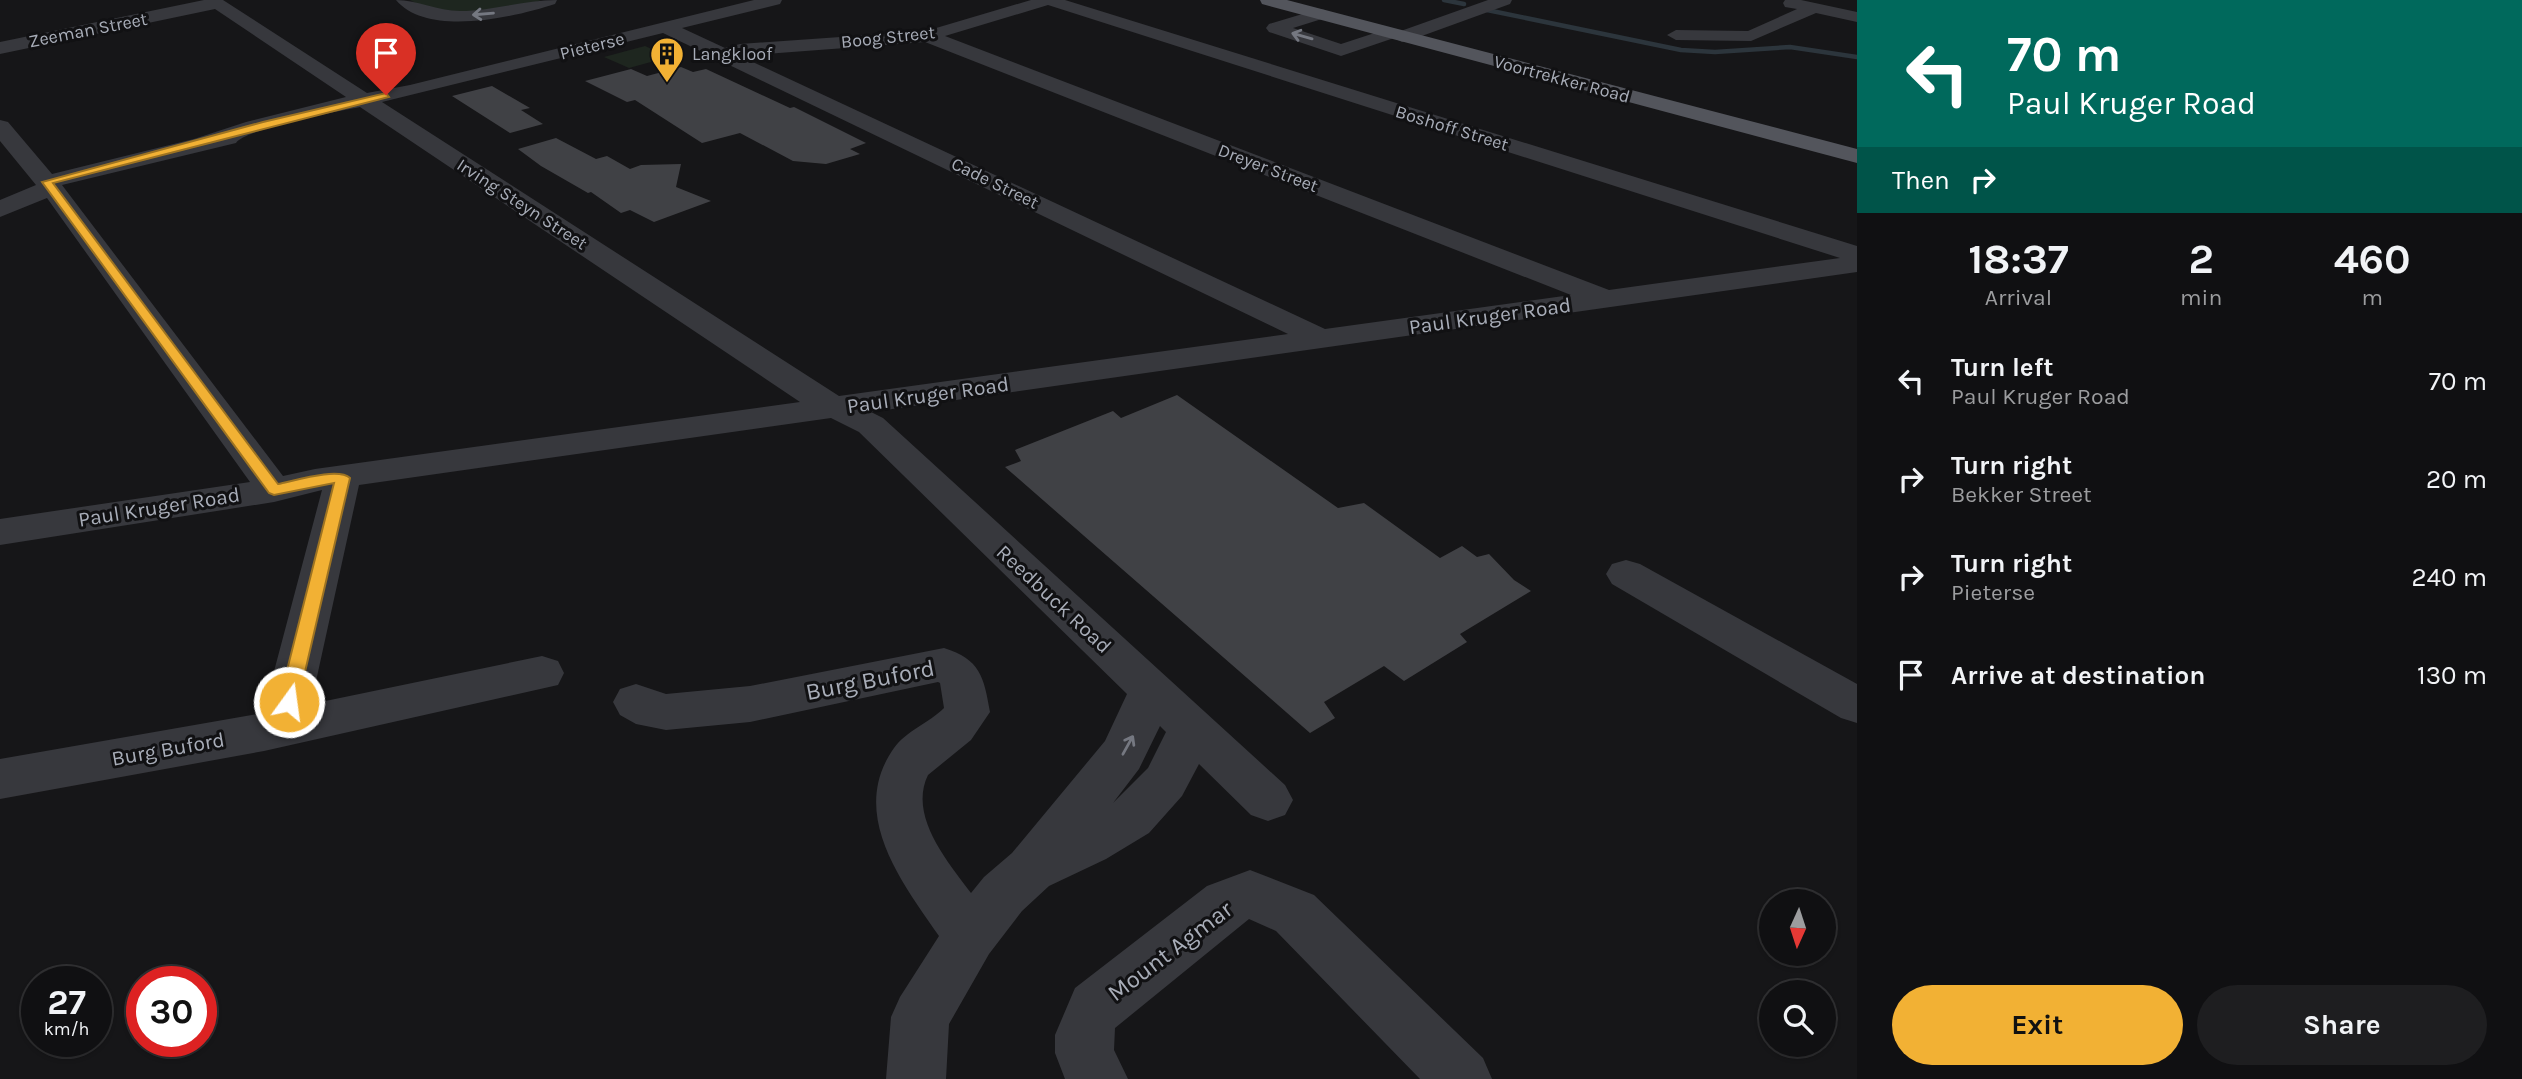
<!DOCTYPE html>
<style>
body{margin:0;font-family:Karla,sans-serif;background:#1e1e20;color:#f1f3f6;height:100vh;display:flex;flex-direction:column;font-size:26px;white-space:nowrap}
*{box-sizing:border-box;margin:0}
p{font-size:23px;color:#9c9d9f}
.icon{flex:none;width:38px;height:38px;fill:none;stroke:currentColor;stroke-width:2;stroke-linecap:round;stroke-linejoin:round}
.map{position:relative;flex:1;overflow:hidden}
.side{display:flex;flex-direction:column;background:#101012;width:665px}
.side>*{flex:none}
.top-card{background:#00695c;color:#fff;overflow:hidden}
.needle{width:46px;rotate:183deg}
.tools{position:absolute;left:1759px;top:889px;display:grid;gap:14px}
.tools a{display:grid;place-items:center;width:77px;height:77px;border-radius:50%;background:#101012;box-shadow:0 2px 5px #0004,0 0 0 2px #303032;font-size:35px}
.speed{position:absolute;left:21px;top:966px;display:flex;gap:14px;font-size:35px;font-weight:700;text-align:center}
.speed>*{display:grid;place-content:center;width:91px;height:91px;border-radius:50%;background:#101012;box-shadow:0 2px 5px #0004,0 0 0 2px #303032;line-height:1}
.speed small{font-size:18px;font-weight:400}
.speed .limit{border:10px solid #d22;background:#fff;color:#111}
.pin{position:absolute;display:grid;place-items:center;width:60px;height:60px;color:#fff;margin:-72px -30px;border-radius:50% 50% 50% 0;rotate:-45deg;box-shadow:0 0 7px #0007}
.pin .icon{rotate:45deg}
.me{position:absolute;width:77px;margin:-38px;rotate:14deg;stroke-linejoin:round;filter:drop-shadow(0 0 5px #0008)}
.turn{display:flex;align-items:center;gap:24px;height:147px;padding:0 35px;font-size:32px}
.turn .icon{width:91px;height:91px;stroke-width:2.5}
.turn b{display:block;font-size:49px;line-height:60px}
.then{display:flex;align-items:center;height:66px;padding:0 35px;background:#0003;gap:14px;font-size:26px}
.eta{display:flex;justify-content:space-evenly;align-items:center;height:119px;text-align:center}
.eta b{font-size:42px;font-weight:700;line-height:49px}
.action{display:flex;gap:14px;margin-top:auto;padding:14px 35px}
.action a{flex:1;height:80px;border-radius:42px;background:#f2b134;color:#111;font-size:28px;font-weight:700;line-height:80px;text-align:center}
.action a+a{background:#1e1e20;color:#f1f3f6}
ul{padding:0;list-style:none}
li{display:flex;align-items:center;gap:21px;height:98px;padding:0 35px}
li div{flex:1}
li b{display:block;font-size:26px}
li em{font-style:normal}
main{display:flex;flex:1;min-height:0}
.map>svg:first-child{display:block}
.green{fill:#1e261f}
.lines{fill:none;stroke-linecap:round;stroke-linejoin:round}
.stream{stroke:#2c353c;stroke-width:4.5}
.building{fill:#404145}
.minor{fill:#37383d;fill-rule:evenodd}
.major{fill:#53555c;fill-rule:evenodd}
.oneway{stroke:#757881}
.route{fill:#f2b134;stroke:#9d7322;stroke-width:2}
.labels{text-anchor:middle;stroke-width:6;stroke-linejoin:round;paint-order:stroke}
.far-street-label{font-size:18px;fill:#a8adb8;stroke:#111113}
.far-poi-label{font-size:18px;fill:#a8adb8;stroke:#111113;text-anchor:start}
.street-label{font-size:21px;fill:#a8adb8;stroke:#111113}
.near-street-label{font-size:24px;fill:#a8adb8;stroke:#111113}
</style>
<main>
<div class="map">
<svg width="1857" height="1079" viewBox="0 0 1857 1079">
<rect width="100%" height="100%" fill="#161618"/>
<g class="green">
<path d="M 410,0 L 541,0 L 532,4 C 492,9 447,22 410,0 Z"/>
<path d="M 645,46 L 669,57 L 629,68 L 604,57 Z"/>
</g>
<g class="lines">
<g class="stream">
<path d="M 1444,0 L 1464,4"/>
<path d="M 1487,10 L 1681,50 L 1715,52 L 1790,47 L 1857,57"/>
</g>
</g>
<g class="building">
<path d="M 681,67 L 693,72 L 706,69 L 790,108 L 794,107 L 866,143 L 850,149 L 860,154 L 826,164 L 793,161 L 740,133 L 702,143 L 635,100 L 627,102 L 585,81 L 631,69 L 647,76 Z"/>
<path d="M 492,86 L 530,108 L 521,110 L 543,124 L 510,133 L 452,96 Z"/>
<path d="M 556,138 L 596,159 L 607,156 L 630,169 L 641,165 L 681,164 L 676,187 L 711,201 L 654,222 L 630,210 L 621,213 L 591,192 L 588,193 L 541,166 L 518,149 Z"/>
<path d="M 1177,395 L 1338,508 L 1364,503 L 1440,558 L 1462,546 L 1477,557 L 1489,554 L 1514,580 L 1531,591 L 1460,634 L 1467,642 L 1404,681 L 1384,666 L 1324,702 L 1335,718 L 1310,733 L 1005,467 L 1021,461 L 1015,450 L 1113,411 L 1121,418 Z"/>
</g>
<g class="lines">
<g class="minor">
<path d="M 204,0 L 223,0 L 367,93 L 410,85 L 754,0 L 782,0 L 780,4 L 682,28 L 725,48 L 740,44 L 926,31 L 1031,0 L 1065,0 L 1857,246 L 1857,272 L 871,412 L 883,418 L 1285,785 L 1293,800 L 1285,815 L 1268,821 L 1251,815 L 1199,764 L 1182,796 L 1149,833 L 1106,859 L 1049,886 L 1022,911 L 989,954 L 949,1024 L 946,1079 L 886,1079 L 891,1017 L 900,997 L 939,936 C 901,881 848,813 894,748 C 906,731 929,723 944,708 L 940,683 L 938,682 L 750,722 L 666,730 L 636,724 L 620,715 L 613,702 L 620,689 L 636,684 L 666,694 L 750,686 L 944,648 C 980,659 984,677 990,712 L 971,740 L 928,775 C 908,816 948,862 971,893 L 984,877 L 1012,853 L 1105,741 L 1127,694 L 859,432 L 831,418 L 359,485 L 311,704 L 542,656 L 558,661 L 564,673 L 558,685 L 264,751 L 0,799 L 0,759 L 263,713 L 322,490 L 274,502 L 0,545 L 0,519 L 250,482 L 47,198 L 0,217 L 0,200 L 36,185 L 0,141 L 0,120 L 8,122 L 52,174 L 194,139 L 246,122 L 346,97 L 215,9 L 0,54 L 0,42 ZM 1048,5 L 1840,258 L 1609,290 L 945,36 ZM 663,33 L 1288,334 L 839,396 L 382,102 ZM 925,42 L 1571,295 L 1325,329 L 740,56 ZM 360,107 L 800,402 L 315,469 L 283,476 L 62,185 L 236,143 C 245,129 339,111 360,107 ZM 1160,726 L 1166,732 L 1148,768 L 1113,803 L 1139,769 Z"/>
<path d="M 396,0 C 418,0 437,11 460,11 C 493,11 524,0 557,0 L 555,4 C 515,17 428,38 396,0 Z"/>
<path d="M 1488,0 L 1512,0 L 1510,4 L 1408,41 L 1402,42 L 1394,38 L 1341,56 L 1269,32 L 1266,28 L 1269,24 L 1319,9 L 1325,10 L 1328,14 L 1325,18 L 1293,28 L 1341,44 L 1390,28 L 1398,32 Z"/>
<path d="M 1785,0 L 1801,0 L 1857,12 L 1857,22 L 1816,13 L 1751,41 L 1676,40 L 1667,35 L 1676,30 L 1748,31 L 1797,9 L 1785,7 L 1783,3 Z"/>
<path d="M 1626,560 L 1640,564 L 1857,684 L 1857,723 L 1841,718 L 1612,584 L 1606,574 L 1612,564 Z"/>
<path d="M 1250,870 L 1314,895 L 1483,1058 L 1492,1079 L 1420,1079 L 1276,931 L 1249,919 L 1115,1028 L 1114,1050 L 1128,1079 L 1065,1079 L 1055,1053 L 1055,1035 L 1075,988 L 1207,886 Z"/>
</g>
<path class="major" d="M 1260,0 L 1287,0 L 1857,149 L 1857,163 L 1262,4 Z"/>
</g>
<defs><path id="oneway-shaft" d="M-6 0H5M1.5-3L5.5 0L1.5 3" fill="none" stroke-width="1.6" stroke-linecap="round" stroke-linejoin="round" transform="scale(1.75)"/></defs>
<g class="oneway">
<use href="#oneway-shaft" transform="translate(483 14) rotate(175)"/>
<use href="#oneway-shaft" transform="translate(1302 36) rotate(-164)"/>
<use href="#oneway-shaft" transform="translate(1128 745) rotate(-61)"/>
</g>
<path class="route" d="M 386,93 L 389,97 C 277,125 165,155 53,183 L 278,484 C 294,481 338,467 350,478 L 298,702 L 295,707 L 289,710 L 282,707 L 279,702 L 334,483 L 274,495 L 269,493 L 42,182 L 263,122 Z"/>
<defs>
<g id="building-pin" transform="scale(1.75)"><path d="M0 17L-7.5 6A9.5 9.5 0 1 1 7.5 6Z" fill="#f2b134" stroke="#111113"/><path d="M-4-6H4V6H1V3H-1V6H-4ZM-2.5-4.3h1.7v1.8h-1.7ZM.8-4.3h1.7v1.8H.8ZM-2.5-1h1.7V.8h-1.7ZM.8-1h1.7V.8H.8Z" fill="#111"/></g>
</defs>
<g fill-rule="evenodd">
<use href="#building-pin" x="667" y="54"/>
</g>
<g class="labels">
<g class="far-street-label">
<text transform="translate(88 30) rotate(-11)" y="6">Zeeman Street</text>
<text transform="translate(888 37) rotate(-6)" y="6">Boog Street</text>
<text transform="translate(592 46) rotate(-14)" y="6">Pieterse</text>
<text transform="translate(1562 79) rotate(15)" y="6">Voortrekker Road</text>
<text transform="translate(1452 128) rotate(17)" y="6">Boshoff Street</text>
<text transform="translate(1268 168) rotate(21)" y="6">Dreyer Street</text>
<text transform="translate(995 183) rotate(26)" y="6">Cade Street</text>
<text transform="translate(522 204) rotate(33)" y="6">Irving Steyn Street</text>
</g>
<g class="far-poi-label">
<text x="692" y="60">Langkloof</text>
</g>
<g class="street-label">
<text transform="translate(1490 316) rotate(-8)" y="7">Paul Kruger Road</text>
<text transform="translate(928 395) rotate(-8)" y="7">Paul Kruger Road</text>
<text transform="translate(159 507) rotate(-9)" y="7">Paul Kruger Road</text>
<text transform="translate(1054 599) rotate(43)" y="7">Reedbuck Road</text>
<text transform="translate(168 749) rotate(-10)" y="7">Burg Buford</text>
</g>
<g class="near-street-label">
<text transform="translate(870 680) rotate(-11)" y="8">Burg Buford</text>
<text transform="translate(1170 951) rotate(-37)" y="8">Mount Agmar</text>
</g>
</g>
</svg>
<div class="tools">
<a><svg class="needle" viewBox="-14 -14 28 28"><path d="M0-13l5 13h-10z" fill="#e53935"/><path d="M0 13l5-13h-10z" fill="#9c9d9f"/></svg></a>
<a><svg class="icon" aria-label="search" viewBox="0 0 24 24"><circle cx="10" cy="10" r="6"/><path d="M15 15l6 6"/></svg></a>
</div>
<div class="speed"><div>27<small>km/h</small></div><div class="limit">30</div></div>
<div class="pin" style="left:386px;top:95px;background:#d93025"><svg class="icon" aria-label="arrive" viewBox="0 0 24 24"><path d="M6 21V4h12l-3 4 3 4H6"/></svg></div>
<svg class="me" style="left:289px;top:702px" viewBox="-20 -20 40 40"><circle r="17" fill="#f2b134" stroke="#fff" stroke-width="3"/><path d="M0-11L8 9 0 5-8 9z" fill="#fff"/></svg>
</div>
<section class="side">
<div class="top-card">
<div class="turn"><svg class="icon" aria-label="left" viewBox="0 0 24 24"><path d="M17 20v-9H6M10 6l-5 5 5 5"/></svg><div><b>70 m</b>Paul Kruger Road</div></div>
<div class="then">Then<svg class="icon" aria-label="right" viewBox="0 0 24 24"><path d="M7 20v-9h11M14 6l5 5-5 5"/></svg></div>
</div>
<div class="eta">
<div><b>18:37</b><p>Arrival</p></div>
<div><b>2</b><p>min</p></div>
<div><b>460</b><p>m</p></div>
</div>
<ul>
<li><svg class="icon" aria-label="left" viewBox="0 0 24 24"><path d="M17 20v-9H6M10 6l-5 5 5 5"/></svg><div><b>Turn left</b><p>Paul Kruger Road</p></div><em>70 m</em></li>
<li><svg class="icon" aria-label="right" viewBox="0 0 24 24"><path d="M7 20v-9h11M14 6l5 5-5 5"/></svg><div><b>Turn right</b><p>Bekker Street</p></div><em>20 m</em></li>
<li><svg class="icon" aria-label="right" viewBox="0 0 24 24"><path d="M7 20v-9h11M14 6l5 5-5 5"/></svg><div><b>Turn right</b><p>Pieterse</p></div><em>240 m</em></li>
<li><svg class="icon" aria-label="arrive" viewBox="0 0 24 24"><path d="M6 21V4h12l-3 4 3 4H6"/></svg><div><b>Arrive at destination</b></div><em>130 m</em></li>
</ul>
<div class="action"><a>Exit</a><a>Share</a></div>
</section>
</main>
